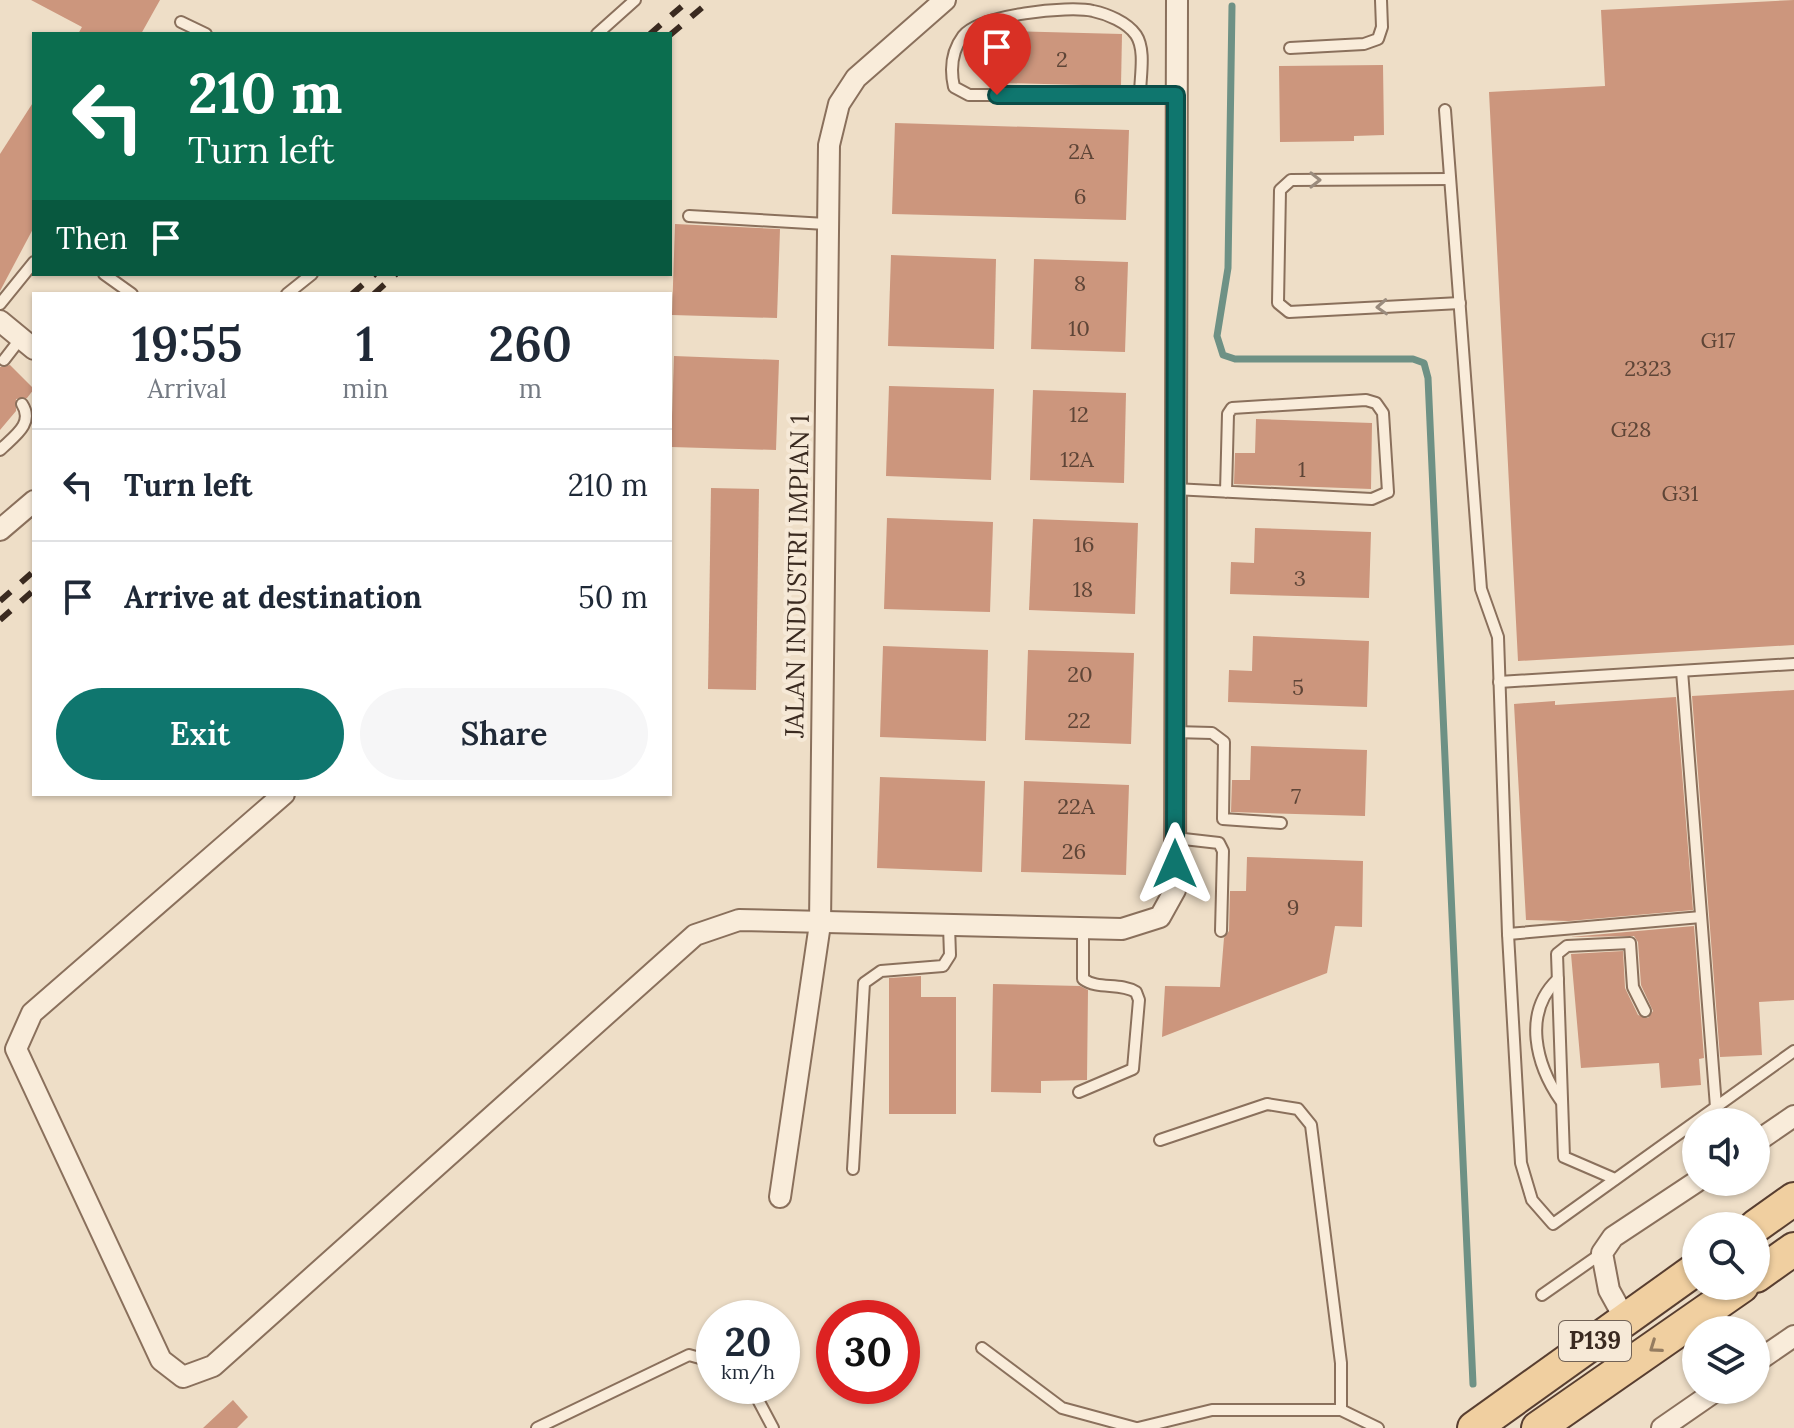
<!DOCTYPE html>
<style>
body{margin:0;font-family:Lora,serif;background:#f6f6f7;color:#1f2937;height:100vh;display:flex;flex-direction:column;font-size:30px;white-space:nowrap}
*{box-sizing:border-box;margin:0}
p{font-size:26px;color:#747a83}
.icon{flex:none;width:44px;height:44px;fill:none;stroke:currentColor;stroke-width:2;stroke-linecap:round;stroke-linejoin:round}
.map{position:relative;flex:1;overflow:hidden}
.sheet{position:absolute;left:32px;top:292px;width:640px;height:504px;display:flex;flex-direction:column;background:#fff;border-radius:0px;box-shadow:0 2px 6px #0004}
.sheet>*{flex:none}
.guide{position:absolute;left:32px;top:32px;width:640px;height:244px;border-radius:0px;box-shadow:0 2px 6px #0004;background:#0b6e4f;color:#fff;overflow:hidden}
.tools{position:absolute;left:1682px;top:1108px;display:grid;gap:16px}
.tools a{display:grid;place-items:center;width:88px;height:88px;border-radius:50%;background:#fff;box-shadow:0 2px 6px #0004;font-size:40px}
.speed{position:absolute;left:696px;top:1300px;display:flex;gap:16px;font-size:40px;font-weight:700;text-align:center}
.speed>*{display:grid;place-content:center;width:104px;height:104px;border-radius:50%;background:#fff;box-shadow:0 2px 6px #0004;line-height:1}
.speed small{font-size:20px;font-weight:400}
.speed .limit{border:12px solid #d22;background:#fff;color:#111}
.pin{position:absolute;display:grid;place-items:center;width:68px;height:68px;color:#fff;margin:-82px -34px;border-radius:50% 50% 50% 0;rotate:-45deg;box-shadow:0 0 8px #0007}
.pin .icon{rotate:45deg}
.me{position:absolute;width:88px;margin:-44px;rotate:0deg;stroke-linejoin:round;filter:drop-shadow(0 0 6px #0008)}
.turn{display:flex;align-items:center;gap:28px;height:168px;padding:0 24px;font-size:36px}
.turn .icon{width:104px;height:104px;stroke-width:2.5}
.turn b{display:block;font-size:56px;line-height:68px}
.then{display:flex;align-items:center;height:76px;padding:0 24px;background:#0003;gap:16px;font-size:30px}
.eta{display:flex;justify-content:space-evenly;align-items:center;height:136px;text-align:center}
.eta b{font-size:48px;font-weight:600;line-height:56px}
.primary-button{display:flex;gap:16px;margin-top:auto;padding:16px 24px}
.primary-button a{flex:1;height:92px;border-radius:48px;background:#0f766e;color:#fff;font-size:32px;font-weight:600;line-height:92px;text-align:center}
.primary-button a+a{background:#f6f6f7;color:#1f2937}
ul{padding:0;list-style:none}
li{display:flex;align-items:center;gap:24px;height:112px;padding:0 24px;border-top:2px solid #e0e1e3}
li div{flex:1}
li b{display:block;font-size:30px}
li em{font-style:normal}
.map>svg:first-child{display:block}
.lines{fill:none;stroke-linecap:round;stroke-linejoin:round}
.stream{stroke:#6e9185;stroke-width:7}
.building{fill:#cc967d}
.service-casing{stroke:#8a705c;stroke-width:14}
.minor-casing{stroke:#8a705c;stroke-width:24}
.primary-casing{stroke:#583e30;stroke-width:36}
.service{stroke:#f9ecda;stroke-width:10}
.minor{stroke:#f9ecda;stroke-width:20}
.primary{stroke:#f0cfa0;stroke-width:32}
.rail{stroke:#3a2a20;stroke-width:6;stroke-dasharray:14 14;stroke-linecap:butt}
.oneway{stroke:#9a8b7d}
.oneway2{stroke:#957c60}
.route-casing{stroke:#0a4d48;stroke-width:20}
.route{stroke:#0f766e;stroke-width:14}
.labels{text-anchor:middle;stroke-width:8;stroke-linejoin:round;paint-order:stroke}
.number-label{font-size:22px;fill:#5e4537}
.shield{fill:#f6e9d7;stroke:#726357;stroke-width:2}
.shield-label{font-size:24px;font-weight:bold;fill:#3a2a20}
.street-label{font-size:26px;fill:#3a2a20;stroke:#f6e9d7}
</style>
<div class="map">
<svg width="1794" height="1428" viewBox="0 0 1794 1428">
<rect width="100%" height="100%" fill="#eedec7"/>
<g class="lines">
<path class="stream" d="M 1232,6 L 1228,268 L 1217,336 L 1223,355 L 1235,359 L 1413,359 L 1424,363 L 1428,378 L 1473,1384"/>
</g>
<g class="building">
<path d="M 31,0 L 160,0 L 141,34 L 78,34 L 82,27 Z"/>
<path d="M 1794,0 L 1794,645 L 1518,661 L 1489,92 L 1605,86 L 1601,10 Z"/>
<path d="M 1004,31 L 1122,34 L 1121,86 L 1002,83 Z"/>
<path d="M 1383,65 L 1384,135 L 1354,136 L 1354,141 L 1280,142 L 1279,66 Z"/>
<path d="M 34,101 L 34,227 L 0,291 L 0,154 Z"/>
<path d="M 895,123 L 1129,130 L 1126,220 L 892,214 Z"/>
<path d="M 675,224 L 780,229 L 777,318 L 672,315 Z"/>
<path d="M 891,255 L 996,259 L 994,349 L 888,346 Z"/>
<path d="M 1034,259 L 1128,262 L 1125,352 L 1031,349 Z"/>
<path d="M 674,356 L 779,360 L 776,450 L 671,447 Z"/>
<path d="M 10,365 L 34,389 L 27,398 L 16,399 L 16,411 L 0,430 L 0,367 Z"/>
<path d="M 889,386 L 994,389 L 991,480 L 886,476 Z"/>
<path d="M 1033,390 L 1126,393 L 1124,483 L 1030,480 Z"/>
<path d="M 1256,419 L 1372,423 L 1371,489 L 1234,484 L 1235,453 L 1255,453 Z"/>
<path d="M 711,488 L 759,489 L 756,690 L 708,689 Z"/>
<path d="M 887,518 L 993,522 L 990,612 L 884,609 Z"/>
<path d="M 1033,519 L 1138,523 L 1135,614 L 1029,610 Z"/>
<path d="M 1255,528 L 1371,532 L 1369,598 L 1230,594 L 1231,562 L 1254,563 Z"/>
<path d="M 1253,636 L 1369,641 L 1367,707 L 1228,702 L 1229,670 L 1252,671 Z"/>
<path d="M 883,646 L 988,650 L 986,741 L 880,737 Z"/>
<path d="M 1028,650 L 1134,653 L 1131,744 L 1025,740 Z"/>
<path d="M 1794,690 L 1794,1000 L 1759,1002 L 1762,1055 L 1720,1057 L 1692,696 Z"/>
<path d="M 1676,697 L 1693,910 L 1569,921 L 1526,920 L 1514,704 L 1555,701 L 1555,705 Z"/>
<path d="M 1251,746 L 1367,750 L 1365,816 L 1231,812 L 1232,780 L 1250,780 Z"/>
<path d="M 880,777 L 985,781 L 982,872 L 877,868 Z"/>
<path d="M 1024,781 L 1129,785 L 1126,875 L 1021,872 Z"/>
<path d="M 1247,857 L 1363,861 L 1362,927 L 1335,926 L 1327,973 L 1162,1037 L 1165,986 L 1220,987 L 1224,938 L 1229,931 L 1230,891 L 1246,891 Z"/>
<path d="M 1694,926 L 1704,1058 L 1699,1059 L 1701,1085 L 1661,1088 L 1659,1063 L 1581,1068 L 1571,954 L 1623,951 L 1625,988 L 1638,1015 L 1648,1018 L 1653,1011 L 1641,985 L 1638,942 L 1634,936 L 1570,937 Z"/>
<path d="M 921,976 L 921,997 L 956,997 L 956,1114 L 889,1114 L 889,978 Z"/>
<path d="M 993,984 L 1080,986 L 1088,990 L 1087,1080 L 1041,1081 L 1041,1093 L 991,1092 Z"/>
<path d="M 233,1400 L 248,1417 L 237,1428 L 203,1428 Z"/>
</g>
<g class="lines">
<g class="service-casing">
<g id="service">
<path d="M 181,22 L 206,34"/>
<path d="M 597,34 L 635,0"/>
<path d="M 1290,48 L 1364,44 L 1378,39 L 1382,27 L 1381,0"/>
<path d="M 1140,95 C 1140,77 1146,50 1136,35 C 1127,22 1107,14 1093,11 C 1069,5 979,15 963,36 C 951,52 950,69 954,87 L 969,95 L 1176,95"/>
<path d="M 1445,110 L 1481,589 L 1498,637 L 1508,934 L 1521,1163 L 1532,1200 L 1553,1224 L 1794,1051"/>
<path d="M 1450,179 L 1291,180 L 1280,190 L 1278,303 L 1289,312 L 1460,303"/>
<path d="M 689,216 L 826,224"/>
<path d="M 104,274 L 132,294"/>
<path d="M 287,294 L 312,274"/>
<path d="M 0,304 L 34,262"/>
<path d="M 4,360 L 21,338"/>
<path d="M 0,450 C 13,437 35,424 22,404"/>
<path d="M 1174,489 L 1372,499 L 1388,492 L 1383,413 L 1376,403 L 1366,400 L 1232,408 L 1228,414 L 1226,492"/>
<path d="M 1682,671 L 1716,1107"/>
<path d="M 1499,682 L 1794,664"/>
<path d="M 1174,732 L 1212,733 L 1224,742 L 1223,819 L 1281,823"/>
<path d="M 1175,838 L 1219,843 L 1223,851 L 1221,931"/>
<path d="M 1508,934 L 1701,917"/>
<path d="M 1558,979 C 1522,1013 1536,1065 1561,1101"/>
<path d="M 1079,1092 L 1133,1069 L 1139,1000 L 1136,992 C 1120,982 1098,990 1083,979 L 1083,929"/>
<path d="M 1160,1140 L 1267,1104 L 1298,1109 L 1311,1125 L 1341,1363 L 1341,1410"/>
<path d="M 853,1169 L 864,983 L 881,971 L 943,966 L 950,955 L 949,926"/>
<path d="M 1615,1179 L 1564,1157 L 1557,954 L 1567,946 L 1630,943 L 1633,987 L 1645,1011"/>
<path d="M 1542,1295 L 1602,1253"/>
<path d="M 982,1348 L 1062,1408 L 1136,1428"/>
<path d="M 745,1386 L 756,1396 L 773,1428"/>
<path d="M 537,1428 L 689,1355 L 714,1362"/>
<path d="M 1138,1428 L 1212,1410 L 1341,1410 L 1378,1428"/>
</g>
</g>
<g class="minor-casing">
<g id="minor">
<path d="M 0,321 L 34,349"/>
<path d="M 0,530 L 34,501"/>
<path d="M 284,794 L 32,1013 L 16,1049 L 161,1360 L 183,1377 L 213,1366 L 695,935 L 739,920 L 1122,929 L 1160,917 L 1175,890 L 1177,0"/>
<path d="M 1756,1142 L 1794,1116"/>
<path d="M 780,1197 L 820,924 L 829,145 L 839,104 L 856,78 L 945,0"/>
<path d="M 1625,1319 L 1609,1290 L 1602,1253 L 1613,1237 L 1696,1182"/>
<path d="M 1756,1362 L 1794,1336"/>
<path d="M 1662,1428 L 1717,1390"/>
</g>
</g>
<g class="primary-casing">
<g id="primary">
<path d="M 1756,1226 L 1794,1199"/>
<path d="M 1756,1276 L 1794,1249"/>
<path d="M 1474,1428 L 1696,1269"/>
<path d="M 1538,1428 L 1742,1286"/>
</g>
</g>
<use href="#service" class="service"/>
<use href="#minor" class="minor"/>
<use href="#primary" class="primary"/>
<g class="rail">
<path d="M 650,34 L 689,0"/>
<path d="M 670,35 L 711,0"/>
<path d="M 352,294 L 375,274"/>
<path d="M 374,294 L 396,274"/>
<path d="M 0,601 L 34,571"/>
<path d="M 0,620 L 34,590"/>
</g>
</g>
<defs><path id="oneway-chevron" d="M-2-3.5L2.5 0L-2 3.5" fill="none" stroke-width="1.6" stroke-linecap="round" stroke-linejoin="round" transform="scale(2)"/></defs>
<g class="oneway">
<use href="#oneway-chevron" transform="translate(1315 180)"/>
<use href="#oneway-chevron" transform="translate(1382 307) rotate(177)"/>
</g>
<use class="oneway2" href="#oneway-chevron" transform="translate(1655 1347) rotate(145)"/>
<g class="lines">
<g class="route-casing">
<path id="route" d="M 997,95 L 1176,95 L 1175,864"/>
</g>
<use href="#route" class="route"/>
</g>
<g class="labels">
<g class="number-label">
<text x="1062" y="67">2</text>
<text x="1081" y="159">2A</text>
<text x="1080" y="204">6</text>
<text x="1080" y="291">8</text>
<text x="1079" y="336">10</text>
<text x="1718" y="348">G17</text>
<text x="1648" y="376">2323</text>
<text x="1079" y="422">12</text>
<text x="1631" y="437">G28</text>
<text x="1077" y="467">12A</text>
<text x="1302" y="477">1</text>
<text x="1680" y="501">G31</text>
<text x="1084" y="552">16</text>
<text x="1300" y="586">3</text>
<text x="1083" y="597">18</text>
<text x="1080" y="682">20</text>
<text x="1298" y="695">5</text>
<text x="1079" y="728">22</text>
<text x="1296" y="804">7</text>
<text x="1076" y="814">22A</text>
<text x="1074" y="859">26</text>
<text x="1293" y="915">9</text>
</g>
<rect class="shield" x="1559" y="1321" width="72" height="40" rx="6"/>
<g class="shield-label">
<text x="1595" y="1349">P139</text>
</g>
<g class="street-label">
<text transform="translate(797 576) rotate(-89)" y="9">JALAN INDUSTRI IMPIAN 1</text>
</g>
</g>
</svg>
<div class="tools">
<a><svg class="icon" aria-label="sound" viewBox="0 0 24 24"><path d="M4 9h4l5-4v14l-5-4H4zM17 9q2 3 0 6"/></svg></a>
<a><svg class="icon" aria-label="search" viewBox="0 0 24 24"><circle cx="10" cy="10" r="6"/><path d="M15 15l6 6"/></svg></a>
<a><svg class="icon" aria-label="layers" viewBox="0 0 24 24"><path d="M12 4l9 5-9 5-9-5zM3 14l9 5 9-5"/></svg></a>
</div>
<div class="speed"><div>20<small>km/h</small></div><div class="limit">30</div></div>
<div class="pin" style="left:997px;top:95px;background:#d93025"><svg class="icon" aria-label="arrive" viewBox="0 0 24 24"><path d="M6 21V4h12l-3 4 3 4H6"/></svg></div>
<svg class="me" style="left:1175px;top:864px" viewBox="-20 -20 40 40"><path d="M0-17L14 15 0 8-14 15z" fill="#0f766e" stroke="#fff" stroke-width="4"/></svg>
<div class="guide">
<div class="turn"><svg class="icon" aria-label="left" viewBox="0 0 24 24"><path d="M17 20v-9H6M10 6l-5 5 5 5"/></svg><div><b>210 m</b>Turn left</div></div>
<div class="then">Then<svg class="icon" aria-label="arrive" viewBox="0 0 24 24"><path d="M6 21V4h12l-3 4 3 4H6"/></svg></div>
</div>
<section class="sheet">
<div class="eta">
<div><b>19:55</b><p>Arrival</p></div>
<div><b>1</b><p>min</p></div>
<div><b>260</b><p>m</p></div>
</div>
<ul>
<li><svg class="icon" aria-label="left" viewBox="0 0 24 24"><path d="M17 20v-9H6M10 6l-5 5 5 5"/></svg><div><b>Turn left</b></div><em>210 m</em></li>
<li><svg class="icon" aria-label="arrive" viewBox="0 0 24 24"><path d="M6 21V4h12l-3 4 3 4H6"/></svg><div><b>Arrive at destination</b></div><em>50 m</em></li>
</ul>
<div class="primary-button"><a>Exit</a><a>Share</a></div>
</section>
</div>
